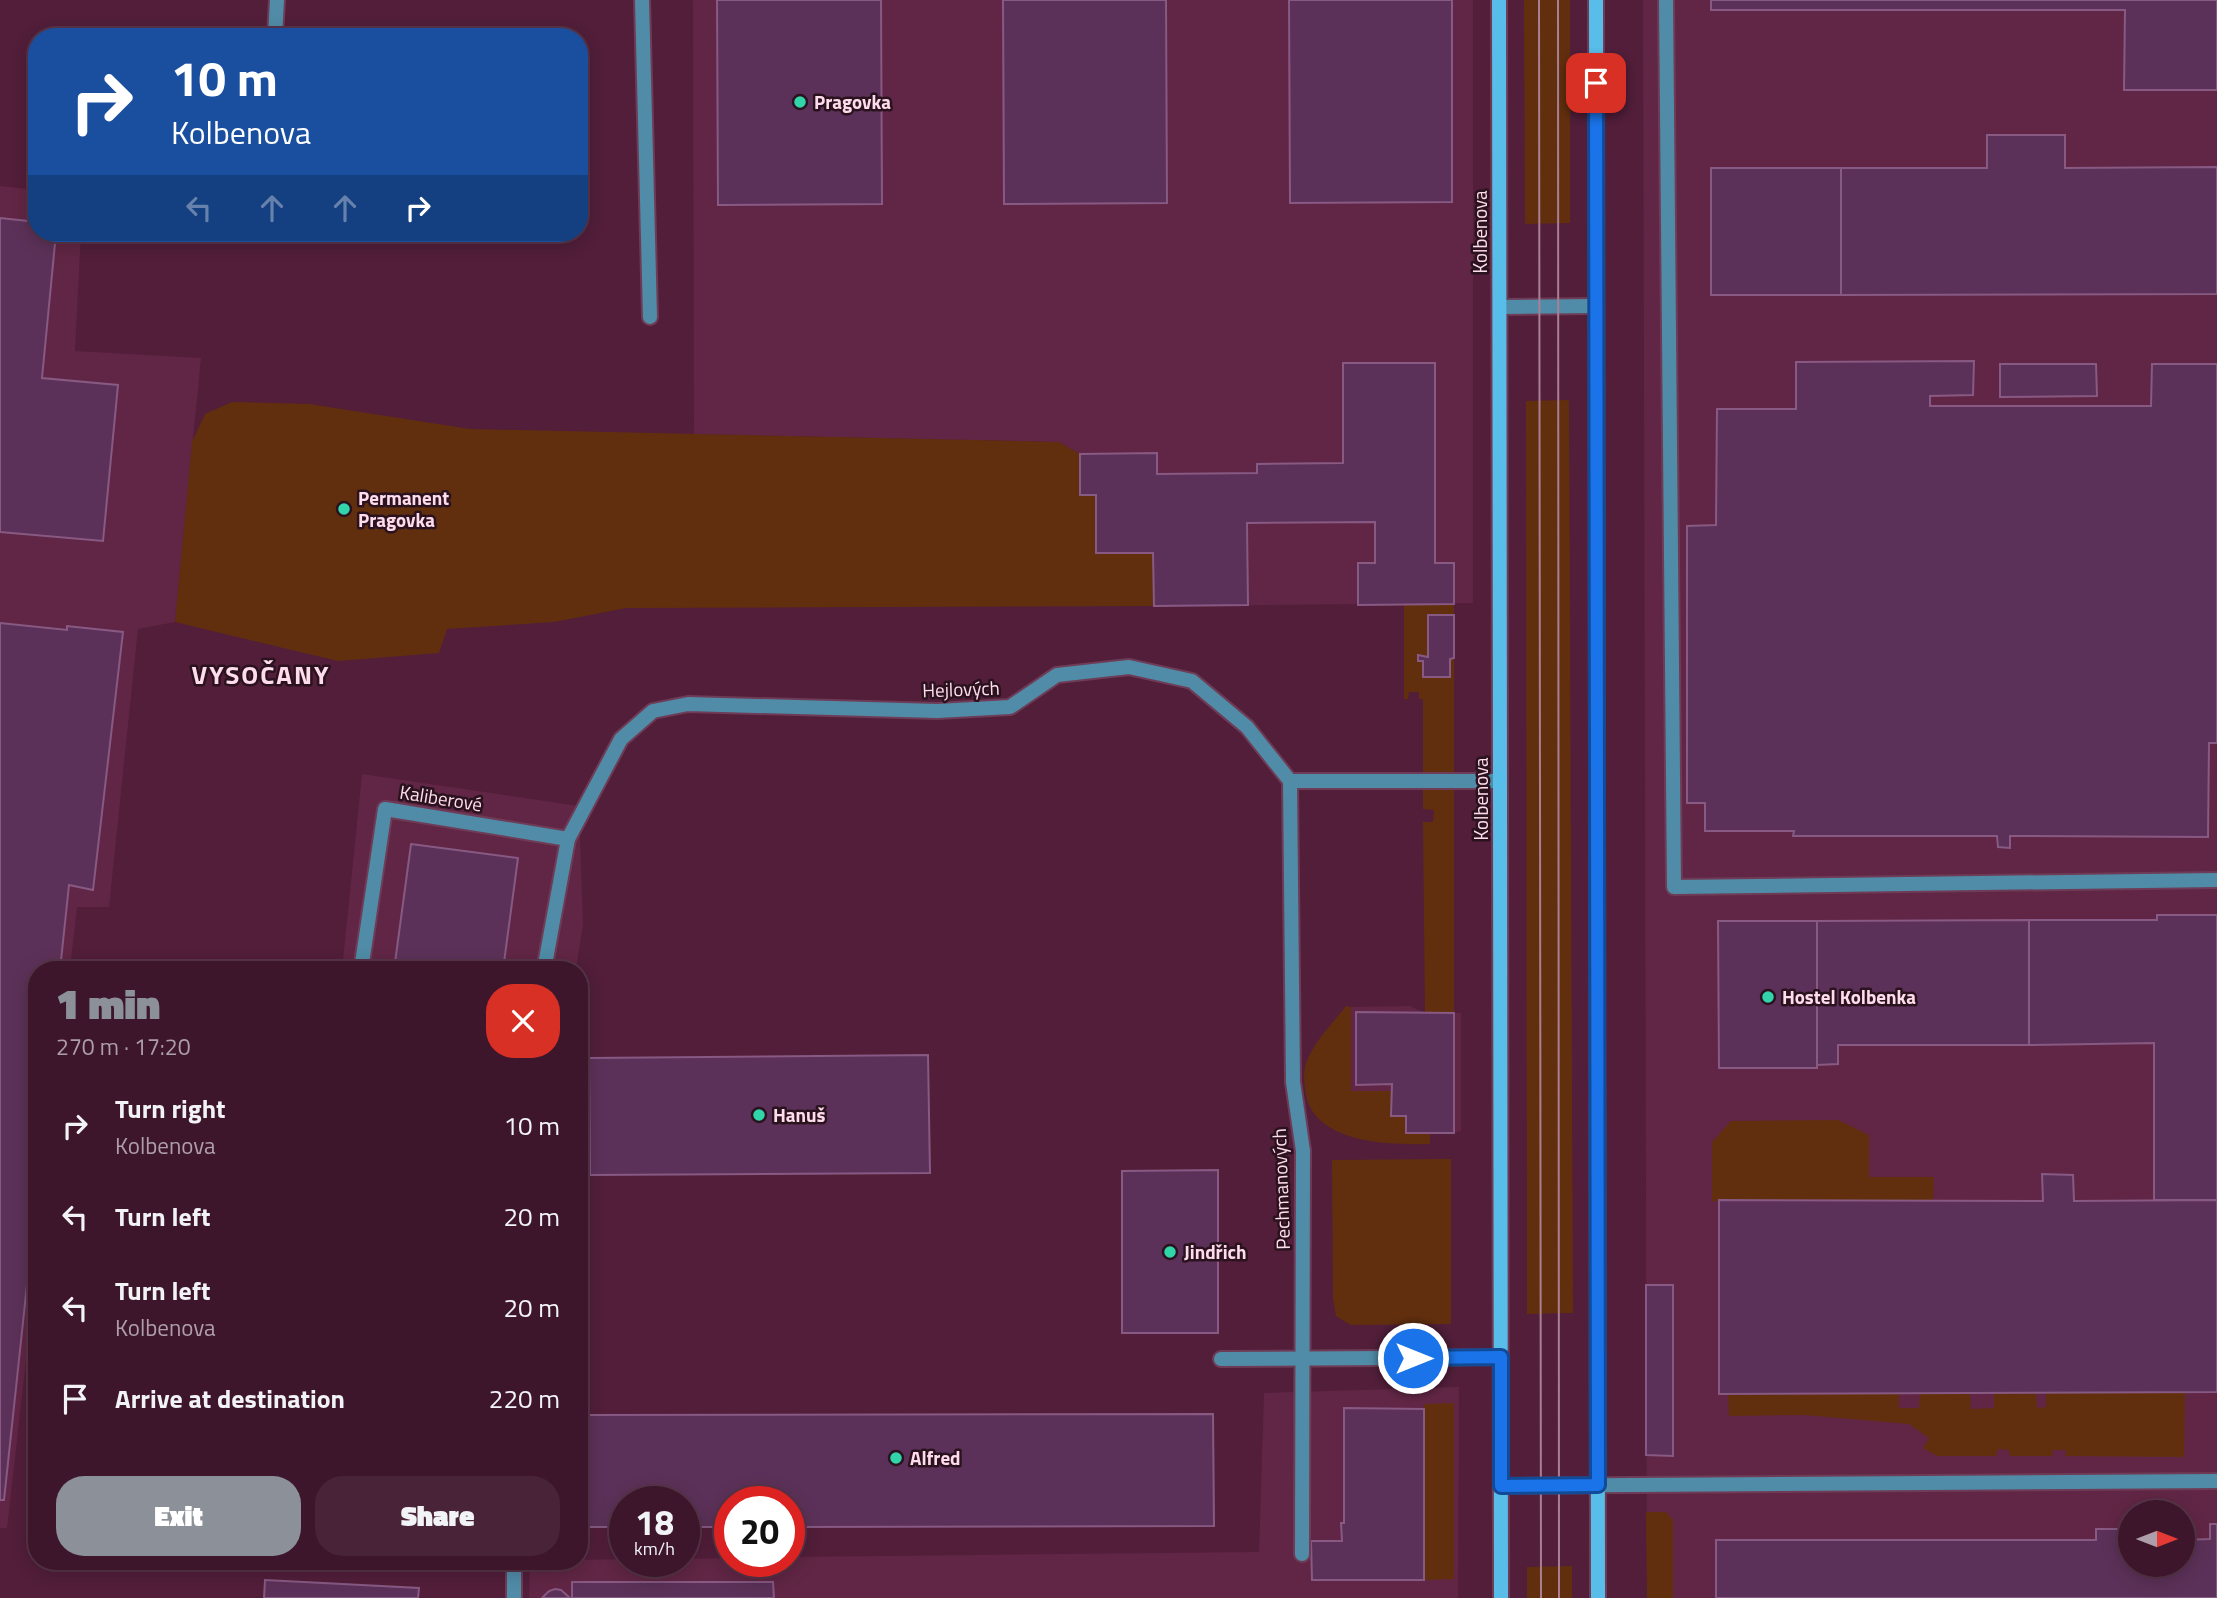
<!DOCTYPE html>
<meta charset="utf-8">
<style>
body{margin:0;font-family:"Titillium Web",sans-serif;background:#492338;color:#f1f3f6;height:100vh;display:flex;flex-direction:column;font-size:26px;white-space:nowrap}
*{box-sizing:border-box;margin:0}
p{font-size:23px;color:#ad9fa9}
.icon{flex:none;width:38px;height:38px;fill:none;stroke:currentColor;stroke-width:2;stroke-linecap:round;stroke-linejoin:round}
.map{position:relative;flex:1;overflow:hidden}
.panel{position:absolute;left:28px;top:961px;width:560px;height:609px;display:flex;flex-direction:column;background:#3e162c;border-radius:28px;box-shadow:0 4px 18px #0003,0 0 0 2px #573548}
.panel>*{flex:none}
.hud{position:absolute;left:28px;top:28px;width:560px;height:214px;border-radius:28px;box-shadow:0 4px 18px #0003,0 0 0 2px #573548;background:#1a4fa0;color:#fff;overflow:hidden}
.needle{width:46px;rotate:90deg}
.controls{position:absolute;left:2118px;top:1500px;display:grid;gap:14px}
.controls a{display:grid;place-items:center;width:77px;height:77px;border-radius:50%;background:#3e162c;box-shadow:0 4px 18px #0003,0 0 0 2px #573548;font-size:35px}
.speed{position:absolute;left:609px;top:1486px;display:flex;gap:14px;font-size:35px;font-weight:700;text-align:center}
.speed>*{display:grid;place-content:center;width:91px;height:91px;border-radius:50%;background:#3e162c;box-shadow:0 4px 18px #0003,0 0 0 2px #573548;line-height:1}
.speed small{font-size:18px;font-weight:400}
.speed .limit{border:10px solid #d22;background:#fff;color:#111}
.pin{position:absolute;display:grid;place-items:center;width:60px;height:60px;color:#fff;margin:-30px;border-radius:14px;box-shadow:0 4px 10px #0006}
.me{position:absolute;width:77px;margin:-38px;rotate:90deg;stroke-linejoin:round;filter:drop-shadow(0 0 5px #0008)}
.turn{display:flex;align-items:center;gap:24px;height:147px;padding:0 28px;font-size:32px}
.turn .icon{width:91px;height:91px;stroke-width:2.5}
.turn b{display:block;font-size:49px;line-height:60px}
.lanes{display:flex;align-items:center;height:66px;padding:0 28px;background:#0003;justify-content:center;gap:35px;direction:ltr}
.lanes .off{opacity:.35}
.round{display:grid;place-items:center;flex:none;width:74px;height:74px;border-radius:28px;background:#492338}
.head{display:flex;align-items:center;justify-content:space-between;height:119px;padding:0 28px}
h1{font-size:42px;font-weight:800;line-height:52px;color:#8c9099}
.primary-button{display:flex;gap:14px;margin-top:auto;padding:14px 28px}
.primary-button a{flex:1;height:80px;border-radius:28px;background:#8c9099;color:#fff;font-size:28px;font-weight:800;line-height:80px;text-align:center}
.primary-button a+a{background:#492338;color:#f1f3f6}
ul{padding:0;list-style:none}
li{display:flex;align-items:center;gap:21px;height:91px;padding:0 28px}
li div{flex:1}
li b{display:block;font-size:26px}
li em{font-style:normal}
.map>svg:first-child{display:block}
.built{fill:#612645;fill-rule:evenodd}
.green{fill:#622f0e}
.building{fill:#5c3159;stroke:#875983;stroke-width:2}
.lines{fill:none;stroke-linecap:round;stroke-linejoin:round}
.service-casing{stroke:#6e3c56;stroke-width:18}
.minor-casing{stroke:#6e3c56;stroke-width:18}
.secondary-casing{stroke:#6e3c56;stroke-width:18}
.service{stroke:#508ca7;stroke-width:14}
.minor{stroke:#508ca7;stroke-width:14}
.secondary{stroke:#58bde9;stroke-width:14}
.tram{stroke:#aa7f94;stroke-width:2}
.route-casing{stroke:#114b97;stroke-width:18}
.route{stroke:#1a73e8;stroke-width:12}
.poi-dot{fill:#32d4a9;stroke:#2a121e;stroke-width:2.5}
.labels{text-anchor:middle;stroke-width:5;stroke-linejoin:round;paint-order:stroke}
.poi-label{font-size:19px;font-weight:bold;fill:#ffdceb;stroke:#2a121e;text-anchor:start}
.street-label{font-size:19px;fill:#ffdceb;stroke:#2a121e}
.district-label{font-size:26px;font-weight:bold;letter-spacing:2px;fill:#ffdceb;stroke:#2a121e}
</style>
<div class="map">
<svg width="2217" height="1598" viewBox="0 0 2217 1598">
<rect width="100%" height="100%" fill="#521e3a"/>
<g class="built">
<path d="M 693,0 L 1473,0 L 1473,603 L 1154,606 L 1096,553 L 1080,495 L 1080,454 L 1059,442 L 694,434 Z"/>
<path d="M 1643,0 L 2217,0 L 2217,1598 L 1647,1598 ZM 2130,1512 L 2182,1512 L 2182,1564 L 2130,1564 Z"/>
<path d="M 0,186 L 37,190 L 37,233 L 81,233 L 75,351 L 201,358 L 175,622 L 138,629 L 109,907 L 77,907 L 70,969 L 37,970 L 37,1263 L 7,1528 L 0,1528 Z"/>
<path d="M 362,774 L 579,806 L 583,925 L 576,969 L 342,970 Z"/>
<path d="M 1410,1006 L 1425,1013 L 1461,1013 L 1461,1131 L 1454,1133 L 1406,1133 L 1391,1116 L 1351,1091 L 1351,1007 Z"/>
<path d="M 1459,1387 L 1458,1598 L 529,1598 L 530,1561 L 625,1559 L 625,1561 L 684,1561 L 684,1559 L 730,1558 L 730,1561 L 789,1561 L 789,1557 L 1259,1552 L 1264,1393 Z"/>
</g>
<g class="green">
<path d="M 1524,0 L 1570,0 L 1570,223 L 1525,224 Z"/>
<path d="M 1569,400 L 1573,1313 L 1527,1314 L 1526,401 Z"/>
<path d="M 232,402 L 309,404 L 470,429 L 1059,442 L 1080,454 L 1080,494 L 1096,495 L 1096,553 L 1153,553 L 1154,606 L 626,608 L 554,622 L 447,629 L 439,653 L 338,661 L 175,622 L 192,442 L 205,414 Z"/>
<path d="M 1454,604 L 1454,615 L 1428,616 L 1428,657 L 1419,655 L 1418,661 L 1423,661 L 1424,677 L 1450,677 L 1450,659 L 1454,658 L 1454,1013 L 1425,1013 L 1423,822 L 1433,822 L 1434,810 L 1423,809 L 1423,699 L 1419,699 L 1419,692 L 1409,692 L 1408,699 L 1404,699 L 1404,605 Z"/>
<path d="M 1346,1006 L 1351,1007 L 1351,1091 L 1392,1091 L 1392,1116 L 1406,1116 L 1406,1133 L 1430,1133 L 1430,1144 C 1391,1145 1316,1144 1306,1095 C 1304,1085 1303,1073 1306,1063 C 1314,1042 1332,1024 1346,1006 Z"/>
<path d="M 1838,1120 L 1869,1135 L 1869,1177 L 1934,1177 L 1933,1201 L 1719,1200 L 1712,1202 L 1712,1142 L 1731,1121 Z"/>
<path d="M 1451,1159 L 1451,1324 L 1351,1325 L 1336,1316 L 1333,1299 L 1332,1160 Z"/>
<path d="M 1920,1393 L 1970,1394 L 1971,1409 L 1994,1408 L 1994,1393 L 2036,1393 L 2037,1408 L 2046,1407 L 2046,1393 L 2185,1393 L 2184,1457 L 2065,1456 L 2066,1450 L 2053,1450 L 2052,1456 L 2010,1456 L 2009,1450 L 1998,1449 L 1996,1456 L 1937,1456 L 1923,1448 L 1929,1438 L 1909,1424 L 1804,1415 L 1729,1416 L 1728,1394 L 1899,1394 L 1899,1408 L 1919,1408 Z"/>
<path d="M 1454,1403 L 1454,1579 L 1424,1580 L 1424,1404 Z"/>
<path d="M 1646,1512 L 1666,1512 L 1673,1520 L 1673,1598 L 1647,1598 Z"/>
<path d="M 1572,1566 L 1572,1598 L 1527,1598 L 1527,1567 Z"/>
</g>
<g class="building">
<path d="M 717,0 L 881,0 L 882,204 L 718,205 Z"/>
<path d="M 1003,0 L 1166,0 L 1167,203 L 1004,204 Z"/>
<path d="M 1289,0 L 1452,0 L 1452,202 L 1290,203 Z"/>
<path d="M 1711,0 L 2217,0 L 2217,90 L 2124,90 L 2125,10 L 1711,10 Z"/>
<path d="M 1987,135 L 2065,135 L 2065,168 L 2217,167 L 2217,294 L 1841,295 L 1841,168 L 1987,168 Z"/>
<rect x="1711" y="168" width="130" height="127"/>
<path d="M 0,218 L 37,222 L 37,233 L 56,233 L 42,378 L 118,385 L 103,541 L 0,532 Z"/>
<path d="M 1974,361 L 1973,395 L 1930,396 L 1930,406 L 2151,406 L 2152,364 L 2217,364 L 2217,743 L 2209,743 L 2208,837 L 2010,836 L 2010,848 L 1998,847 L 1997,836 L 1793,836 L 1794,831 L 1705,831 L 1705,803 L 1687,803 L 1687,526 L 1716,525 L 1717,409 L 1796,409 L 1796,362 Z"/>
<path d="M 1343,363 L 1435,363 L 1435,563 L 1454,563 L 1454,604 L 1358,605 L 1358,563 L 1375,563 L 1375,522 L 1247,523 L 1248,605 L 1154,606 L 1153,553 L 1096,553 L 1096,495 L 1080,495 L 1080,454 L 1157,453 L 1157,474 L 1257,473 L 1257,464 L 1343,463 Z"/>
<path d="M 2000,364 L 2096,364 L 2097,396 L 2000,397 Z"/>
<path d="M 1428,615 L 1454,615 L 1454,658 L 1450,659 L 1450,677 L 1423,677 L 1423,661 L 1418,661 L 1418,655 L 1428,657 Z"/>
<path d="M 0,623 L 67,630 L 67,626 L 123,632 L 93,890 L 69,885 L 60,970 L 37,970 L 37,1191 L 4,1500 L 0,1500 Z"/>
<path d="M 411,844 L 518,858 L 503,970 L 394,970 Z"/>
<path d="M 2157,915 L 2217,915 L 2217,1200 L 2154,1200 L 2154,1043 L 2029,1045 L 2029,920 L 2157,920 Z"/>
<path d="M 2029,920 L 2029,1045 L 1838,1045 L 1838,1064 L 1817,1065 L 1817,921 Z"/>
<path d="M 1718,921 L 1817,921 L 1817,1068 L 1719,1068 Z"/>
<path d="M 1356,1012 L 1454,1013 L 1454,1133 L 1406,1133 L 1406,1116 L 1391,1116 L 1392,1084 L 1356,1085 Z"/>
<path d="M 928,1055 L 930,1173 L 590,1175 L 589,1058 Z"/>
<path d="M 1218,1170 L 1218,1333 L 1122,1333 L 1122,1171 Z"/>
<path d="M 2042,1174 L 2073,1175 L 2074,1201 L 2217,1200 L 2217,1392 L 1719,1394 L 1719,1200 L 2043,1201 Z"/>
<path d="M 1646,1285 L 1673,1285 L 1673,1456 L 1646,1455 Z"/>
<path d="M 1344,1408 L 1424,1409 L 1424,1580 L 1312,1580 L 1311,1541 L 1342,1541 L 1341,1523 L 1344,1523 Z"/>
<path d="M 1213,1414 L 1214,1526 L 789,1527 L 789,1502 L 730,1502 L 730,1527 L 684,1527 L 684,1502 L 625,1502 L 625,1527 L 579,1527 L 579,1415 Z"/>
<path d="M 2210,1524 L 2217,1524 L 2217,1598 L 1716,1598 L 1716,1540 L 2096,1540 L 2096,1529 L 2120,1529 L 2120,1540 L 2130,1540 L 2130,1564 L 2182,1564 L 2182,1540 L 2210,1539 Z"/>
<path d="M 265,1580 L 419,1588 L 418,1598 L 264,1598 Z"/>
<path d="M 572,1582 L 773,1582 L 774,1598 L 572,1598 Z"/>
<path d="M 555,1589 L 561,1590 L 570,1598 L 542,1598 L 549,1591 Z"/>
</g>
<g class="lines">
<g class="service-casing">
<g id="service">
<path d="M 642,0 L 650,317"/>
<path d="M 1666,0 L 1674,887 L 2217,880"/>
<path d="M 275,37 L 277,0"/>
<path d="M 1290,781 L 1293,1082 L 1303,1151"/>
<path d="M 361,970 L 385,809 L 568,839"/>
<path d="M 544,970 L 568,839 L 621,739 L 653,711 L 688,704 L 937,711 L 1010,707 L 1057,675 L 1129,667 L 1192,681 L 1247,727 L 1290,781 L 1500,781"/>
<path d="M 1386,1358 L 1501,1357"/>
<path d="M 1501,1486 L 2217,1481"/>
<path d="M 514,1561 L 514,1598"/>
</g>
</g>
<g class="minor-casing">
<g id="minor">
<path d="M 1500,307 L 1595,306"/>
<path d="M 1221,1359 L 1386,1358"/>
<path d="M 1302,1554 L 1303,1151"/>
</g>
</g>
<g class="secondary-casing">
<g id="secondary">
<path d="M 1499,0 L 1501,1598"/>
<path d="M 1596,0 L 1598,1598"/>
</g>
</g>
<use href="#service" class="service"/>
<use href="#minor" class="minor"/>
<use href="#secondary" class="secondary"/>
<g class="tram">
<path d="M 1539,0 L 1541,1598"/>
<path d="M 1558,0 L 1559,1598"/>
</g>
</g>
<g class="lines">
<g class="route-casing">
<path id="route" d="M 1413,1358 L 1501,1357 L 1501,1486 L 1598,1485 L 1596,83"/>
</g>
<use href="#route" class="route"/>
</g>
<g class="poi-dot">
<circle cx="800" cy="102" r="7"/>
<circle cx="344" cy="509" r="7"/>
<circle cx="1768" cy="997" r="7"/>
<circle cx="759" cy="1115" r="7"/>
<circle cx="1170" cy="1252" r="7"/>
<circle cx="896" cy="1458" r="7"/>
</g>
<g class="labels">
<g class="poi-label">
<text x="814" y="109">Pragovka</text>
<text x="358" y="505">Permanent<tspan x="358" dy="22">Pragovka</tspan></text>
<text x="1782" y="1004">Hostel Kolbenka</text>
<text x="773" y="1122">Hanuš</text>
<text x="1184" y="1259">Jindřich</text>
<text x="910" y="1465">Alfred</text>
</g>
<g class="street-label">
<text transform="translate(1480 232) rotate(-90)" y="7">Kolbenova</text>
<text transform="translate(961 689) rotate(-2)" y="7">Hejlových</text>
<text transform="translate(441 798) rotate(9)" y="7">Kaliberové</text>
<text transform="translate(1481 799) rotate(-90)" y="7">Kolbenova</text>
<text transform="translate(1281 1189) rotate(-92)" y="7">Pechmanových</text>
</g>
<g class="district-label">
<text x="261" y="684">VYSOČANY</text>
</g>
</g>
</svg>
<div class="controls">
<a><svg class="needle" viewBox="-14 -14 28 28"><path d="M0-13l5 13h-10z" fill="#e53935"/><path d="M0 13l5-13h-10z" fill="#ad9fa9"/></svg></a>
</div>
<div class="speed"><div>18<small>km/h</small></div><div class="limit">20</div></div>
<div class="pin" style="left:1596px;top:83px;background:#d93025"><svg class="icon" aria-label="arrive" viewBox="0 0 24 24"><path d="M6 21V4h12l-3 4 3 4H6"/></svg></div>
<svg class="me" style="left:1413px;top:1358px" viewBox="-20 -20 40 40"><circle r="17" fill="#1a73e8" stroke="#fff" stroke-width="3"/><path d="M0-11L8 9 0 5-8 9z" fill="#fff"/></svg>
<div class="hud">
<div class="turn"><svg class="icon" aria-label="right" viewBox="0 0 24 24"><path d="M7 20v-9h11M14 6l5 5-5 5"/></svg><div><b>10 m</b>Kolbenova</div></div>
<div class="lanes"><svg class="icon off" aria-label="left" viewBox="0 0 24 24"><path d="M17 20v-9H6M10 6l-5 5 5 5"/></svg><svg class="icon off" aria-label="ahead" viewBox="0 0 24 24"><path d="M12 20V5M6 11l6-6 6 6"/></svg><svg class="icon off" aria-label="ahead" viewBox="0 0 24 24"><path d="M12 20V5M6 11l6-6 6 6"/></svg><svg class="icon" aria-label="right" viewBox="0 0 24 24"><path d="M7 20v-9h11M14 6l5 5-5 5"/></svg></div>
</div>
<section class="panel">
<div class="head"><div><h1>1 min</h1><p>270 m · 17:20</p></div><a class="round" style="background:#d93025;color:#fff"><svg class="icon" aria-label="close" viewBox="0 0 24 24"><path d="M6 6l12 12M18 6L6 18"/></svg></a></div>
<ul>
<li><svg class="icon" aria-label="right" viewBox="0 0 24 24"><path d="M7 20v-9h11M14 6l5 5-5 5"/></svg><div><b>Turn right</b><p>Kolbenova</p></div><em>10 m</em></li>
<li><svg class="icon" aria-label="left" viewBox="0 0 24 24"><path d="M17 20v-9H6M10 6l-5 5 5 5"/></svg><div><b>Turn left</b></div><em>20 m</em></li>
<li><svg class="icon" aria-label="left" viewBox="0 0 24 24"><path d="M17 20v-9H6M10 6l-5 5 5 5"/></svg><div><b>Turn left</b><p>Kolbenova</p></div><em>20 m</em></li>
<li><svg class="icon" aria-label="arrive" viewBox="0 0 24 24"><path d="M6 21V4h12l-3 4 3 4H6"/></svg><div><b>Arrive at destination</b></div><em>220 m</em></li>
</ul>
<div class="primary-button"><a>Exit</a><a>Share</a></div>
</section>
</div>
